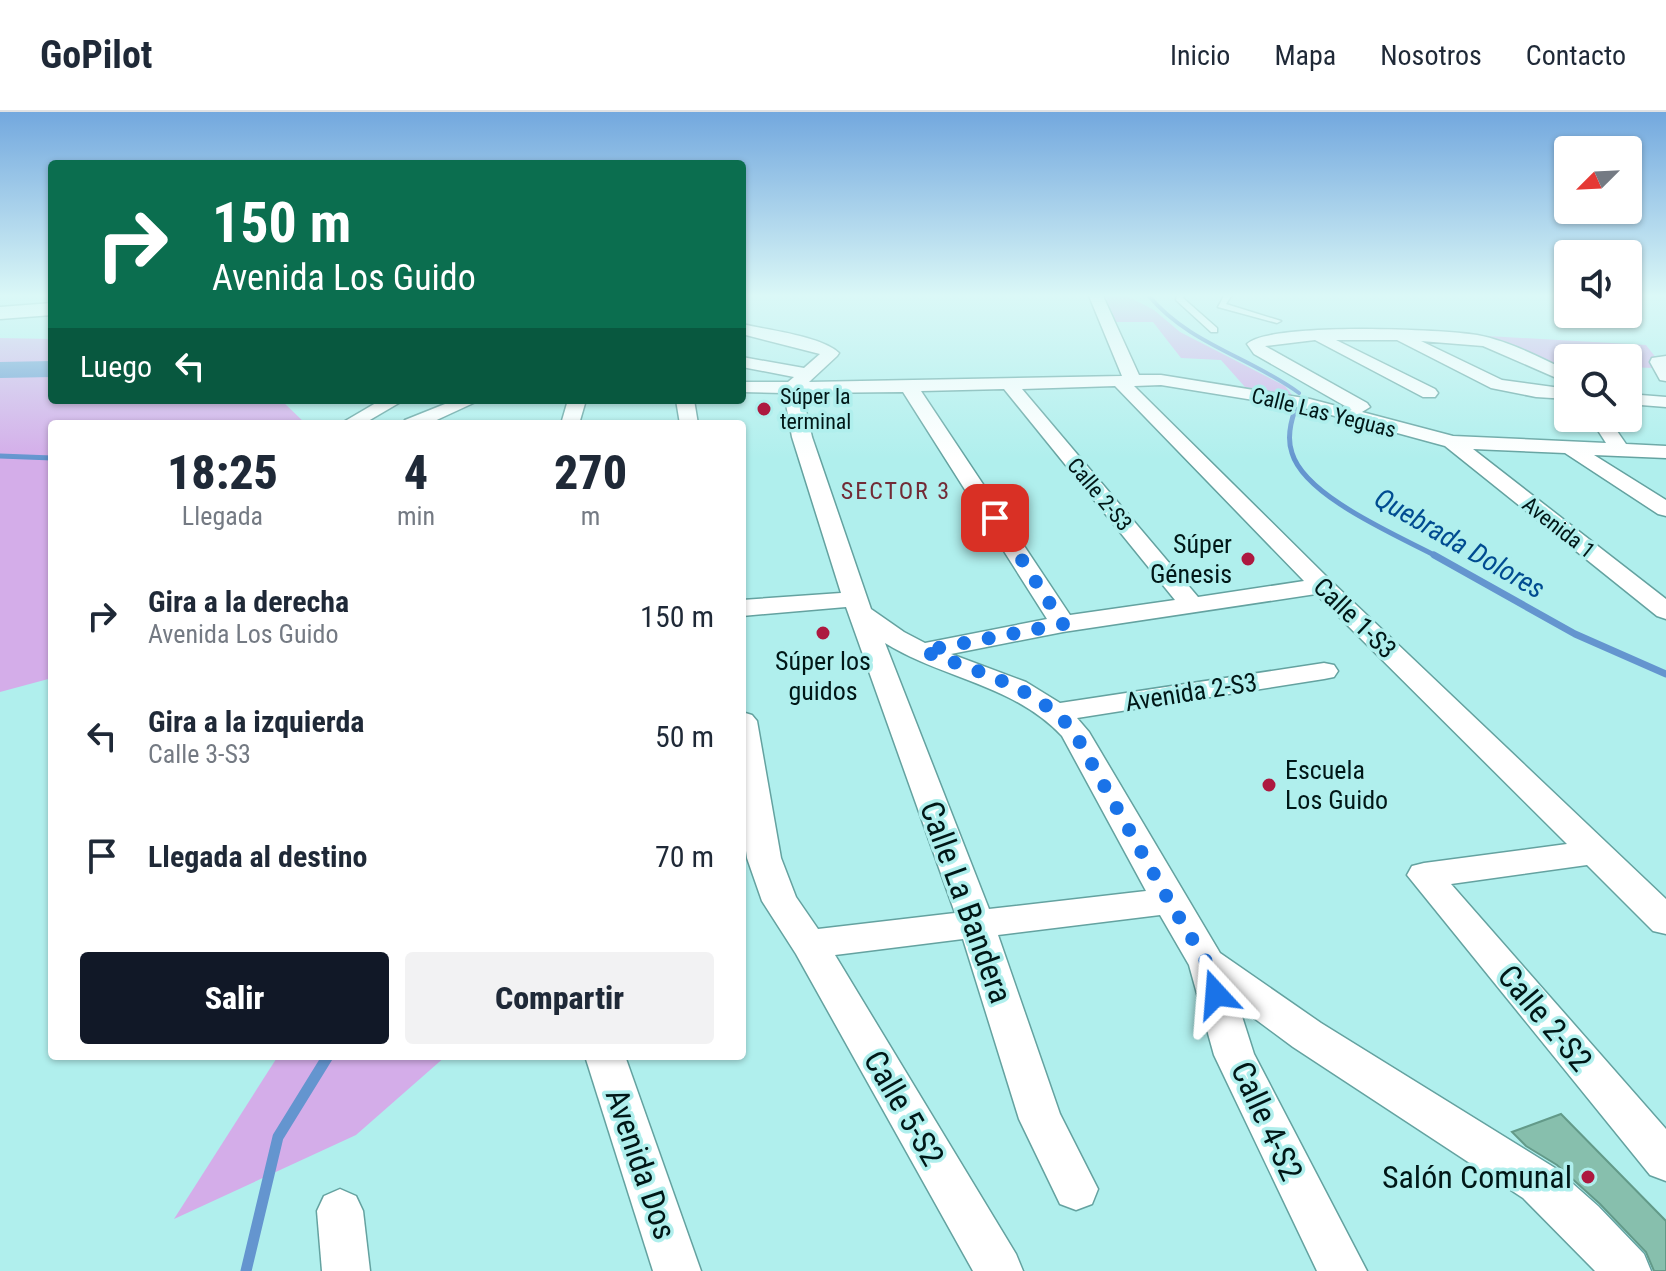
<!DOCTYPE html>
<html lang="es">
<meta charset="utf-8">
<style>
body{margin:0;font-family:"Roboto Condensed",sans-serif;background:#f2f2f3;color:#1f2937;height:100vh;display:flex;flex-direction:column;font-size:30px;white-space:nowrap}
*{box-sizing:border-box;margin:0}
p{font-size:26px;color:#747a83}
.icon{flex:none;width:44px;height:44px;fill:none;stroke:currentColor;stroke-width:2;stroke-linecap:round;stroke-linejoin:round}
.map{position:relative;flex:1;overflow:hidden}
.details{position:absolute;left:48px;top:308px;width:698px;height:640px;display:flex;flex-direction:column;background:#fff;border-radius:8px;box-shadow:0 2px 6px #0004}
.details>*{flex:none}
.guide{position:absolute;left:48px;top:48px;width:698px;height:244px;border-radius:8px;box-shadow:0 2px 6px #0004;background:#0b6e4f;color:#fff;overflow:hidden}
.needle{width:52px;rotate:246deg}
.controls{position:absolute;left:1554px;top:24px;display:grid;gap:16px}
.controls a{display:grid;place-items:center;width:88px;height:88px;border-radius:8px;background:#fff;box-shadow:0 2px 6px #0004;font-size:40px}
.pin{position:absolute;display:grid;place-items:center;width:68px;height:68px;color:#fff;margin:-34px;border-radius:16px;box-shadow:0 4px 12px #0006}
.me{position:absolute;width:88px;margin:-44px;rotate:341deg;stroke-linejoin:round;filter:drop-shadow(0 0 6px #0008)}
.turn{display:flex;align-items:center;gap:28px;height:168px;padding:0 32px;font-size:36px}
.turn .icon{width:104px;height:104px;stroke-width:2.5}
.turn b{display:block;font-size:56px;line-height:68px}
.then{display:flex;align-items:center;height:76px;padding:0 32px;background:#0003;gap:16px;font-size:30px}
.eta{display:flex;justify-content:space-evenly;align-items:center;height:136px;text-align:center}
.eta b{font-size:48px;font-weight:800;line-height:56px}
.cta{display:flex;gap:16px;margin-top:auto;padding:16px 32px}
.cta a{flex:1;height:92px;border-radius:8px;background:#111827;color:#fff;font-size:32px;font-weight:800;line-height:92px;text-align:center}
.cta a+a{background:#f2f2f3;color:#1f2937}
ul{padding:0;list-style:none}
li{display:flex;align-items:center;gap:24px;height:120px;padding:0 32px}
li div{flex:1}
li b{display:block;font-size:30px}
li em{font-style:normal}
header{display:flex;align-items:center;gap:48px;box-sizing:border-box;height:112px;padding:0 40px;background:#fff;border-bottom:2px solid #e0e1e3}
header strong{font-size:38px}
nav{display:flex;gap:44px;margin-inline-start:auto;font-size:28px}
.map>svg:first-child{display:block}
.green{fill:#d4ade9}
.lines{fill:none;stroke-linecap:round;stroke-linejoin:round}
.stream-far3{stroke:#6495cf;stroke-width:4}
.stream-far2{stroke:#6495cf;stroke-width:5}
.stream-far1{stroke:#6495cf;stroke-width:7}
.stream{stroke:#6495cf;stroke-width:11}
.river{fill:#6495cf;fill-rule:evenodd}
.building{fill:#87bfad;stroke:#639a89;stroke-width:2}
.lane-casing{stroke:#64a2a0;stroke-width:3}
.street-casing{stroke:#64a2a0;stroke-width:3}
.secondary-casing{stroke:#64a2a0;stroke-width:3}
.lane{fill:#fff;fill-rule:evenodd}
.street{fill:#fff;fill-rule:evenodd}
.secondary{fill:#fff;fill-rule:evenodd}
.route{stroke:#1a73e8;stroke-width:14;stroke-dasharray:0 25.2}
.poi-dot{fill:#ad1940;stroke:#b0efed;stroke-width:3}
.labels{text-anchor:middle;stroke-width:7;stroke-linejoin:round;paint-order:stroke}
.far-poi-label{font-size:22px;fill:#001717;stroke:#b0efed;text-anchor:start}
.far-street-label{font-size:22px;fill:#001717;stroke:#b0efed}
.far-neighbourhood-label{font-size:24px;letter-spacing:2px;fill:#722b36;stroke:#b0efed}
.poi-label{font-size:26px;fill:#001717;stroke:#b0efed;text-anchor:end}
.street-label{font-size:26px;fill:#001717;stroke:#b0efed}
.water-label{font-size:28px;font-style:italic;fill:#004c91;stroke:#b0efed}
.near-street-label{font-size:32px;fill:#001717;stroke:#b0efed}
.near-poi-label{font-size:32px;fill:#001717;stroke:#b0efed;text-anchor:end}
</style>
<header>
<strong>GoPilot</strong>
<nav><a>Inicio</a><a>Mapa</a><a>Nosotros</a><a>Contacto</a></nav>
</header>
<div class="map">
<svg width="1666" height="1159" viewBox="0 0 1666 1159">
<rect width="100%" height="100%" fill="#b0efed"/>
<g class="green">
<path d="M 1103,184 L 1127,184 L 1154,198 L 1180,220 L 1285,274 L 1292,283 L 1245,275 L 1221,248 L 1181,246 L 1153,210 L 1116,210 Z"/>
<path d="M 1470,223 L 1646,233 L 1657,247 L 1653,256 L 1628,255 L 1628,246 L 1568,246 L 1568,264 Z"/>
<path d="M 0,226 L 52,227 L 52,288 L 281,288 L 306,312 L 52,312 L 52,566 L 0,580 Z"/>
<path d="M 278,944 L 446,944 L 356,1023 L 174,1107 Z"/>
</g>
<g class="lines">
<g class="stream-far3">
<path d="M 1149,184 C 1189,232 1250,245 1299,281"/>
<path d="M 1294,300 L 1296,294"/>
</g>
<g class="stream-far2">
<path d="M 1295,298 C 1290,312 1287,327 1292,341 C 1305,385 1399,424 1438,445"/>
<path d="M 0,344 L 52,346"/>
</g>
<path class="stream-far1" d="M 1434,443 L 1575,522 L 1666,562"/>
<path class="stream" d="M 246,1159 L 278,1025 L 328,944"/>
<path class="river" d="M 52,249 L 52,265 L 0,266 L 0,250 Z"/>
</g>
<path class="building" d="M 1561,1002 L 1666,1109 L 1666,1159 L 1654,1159 L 1646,1140 L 1600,1092 L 1557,1053 L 1526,1034 L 1512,1020 Z"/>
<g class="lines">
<g class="lane-casing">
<g id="lane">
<path d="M 1177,184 L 1184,184 L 1183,186 L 1217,216 L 1217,220 L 1211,220 L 1176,188 Z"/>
<path d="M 1224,184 L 1231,184 L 1226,192 L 1281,209 L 1277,211 L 1218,195 Z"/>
</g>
</g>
<g class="street-casing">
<g id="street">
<path d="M 1089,184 L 1103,184 L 1139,263 L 1161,263 L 1310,287 L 1352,298 L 1254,242 L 1247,232 C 1270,210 1441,217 1477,223 C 1509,229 1539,245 1568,259 L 1568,271 L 1483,234 L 1421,229 L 1502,268 L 1568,277 L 1568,287 L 1536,285 L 1491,276 L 1397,228 L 1336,228 L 1435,277 L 1438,281 L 1435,285 L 1423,285 L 1315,228 L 1265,234 L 1367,291 L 1370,295 L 1362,300 L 1453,324 L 1606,331 L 1590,306 L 1608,306 L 1626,332 L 1666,334 L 1666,346 L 1594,343 L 1666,388 L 1666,404 L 1658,402 L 1565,341 L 1473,337 L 1666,487 L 1666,507 L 1657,504 L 1445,334 L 1309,297 L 1161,273 L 1134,274 L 1331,469 L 1666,787 L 1666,822 L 1653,819 L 1587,753 L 1451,772 L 1666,1017 L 1666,1069 L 1650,1063 L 1407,763 L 1412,754 L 1424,751 L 1567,732 L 1316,482 L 1063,520 L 951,542 L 1026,570 L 1060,591 L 1324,551 L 1334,553 L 1338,559 L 1334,565 L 1324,567 L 1077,606 L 1089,620 L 1220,841 L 1321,911 L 1555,1056 L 1598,1094 L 1644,1142 L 1651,1159 L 1595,1159 L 1523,1086 L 1293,935 L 1239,895 L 1254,942 L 1367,1159 L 1317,1159 L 1214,943 L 1189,853 L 1160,803 L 998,823 L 1060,1002 L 1098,1077 L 1092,1092 L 1076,1098 L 1060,1092 L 1019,1007 L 963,827 L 835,843 L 1016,1142 L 1023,1159 L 973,1159 L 796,842 L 762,789 L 747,746 L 742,710 L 742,600 L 752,603 L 757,609 L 781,746 L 796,785 L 818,817 L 955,801 L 846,495 L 742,504 L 742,488 L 841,481 L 792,325 L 784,281 L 742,280 L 742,270 L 788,270 L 794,265 L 742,255 L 742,245 L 804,256 L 820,242 L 742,222 L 742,212 C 767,218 821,224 839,241 L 837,244 L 809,270 L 1122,264 ZM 1115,274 L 1304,469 L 1198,485 L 1022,277 ZM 1004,277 L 1175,488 L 1070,503 L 921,279 ZM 903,280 L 1047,507 L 925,531 L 904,520 L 871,497 L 812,325 L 802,281 ZM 885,531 C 943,567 1013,572 1062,624 L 1146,779 L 989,797 Z"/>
<path d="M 1666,244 L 1666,269 L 1660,268 L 1650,250 L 1652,246 Z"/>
<path d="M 1628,282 L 1666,285 L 1666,295 L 1628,292 Z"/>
<path d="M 381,288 L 404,288 L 363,312 L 340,312 Z"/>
<path d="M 455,288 L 480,288 L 428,312 L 403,312 L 405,308 Z"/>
<path d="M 568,288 L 586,288 L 579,312 L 561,312 Z"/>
<path d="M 676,288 L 694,288 L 698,312 L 680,312 Z"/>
<path d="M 585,944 L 625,944 L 701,1159 L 653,1159 Z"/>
<path d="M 340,1077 L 356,1084 L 363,1099 L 370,1159 L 322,1159 L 317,1099 L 324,1084 Z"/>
</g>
</g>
<g class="secondary-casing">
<path id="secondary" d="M 52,191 L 52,203 L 0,207 L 0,195 Z"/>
</g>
<use href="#lane" class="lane"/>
<use href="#street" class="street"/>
<use href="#secondary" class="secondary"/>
</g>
<linearGradient id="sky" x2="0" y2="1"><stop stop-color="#73a8de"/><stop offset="0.53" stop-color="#dbf8f7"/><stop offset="1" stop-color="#dbf8f7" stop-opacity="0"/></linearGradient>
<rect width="1666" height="347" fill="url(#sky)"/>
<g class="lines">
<path class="route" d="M 995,406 L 1063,512 L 923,539 C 975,559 1038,575 1074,620 L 1169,789 L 1207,851 L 1216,882"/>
</g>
<g class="poi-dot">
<circle cx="764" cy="297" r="8"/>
<circle cx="1248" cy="447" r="8"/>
<circle cx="823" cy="521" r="8"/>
<circle cx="1269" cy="673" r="8"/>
<circle cx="1588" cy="1065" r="8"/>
</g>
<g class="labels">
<g class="far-poi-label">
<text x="780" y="292">Súper la<tspan x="780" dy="25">terminal</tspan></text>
</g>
<g class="far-street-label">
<text transform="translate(1324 300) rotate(14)" y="8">Calle Las Yeguas</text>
<text transform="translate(1100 382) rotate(50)" y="8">Calle 2-S3</text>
<text transform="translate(1559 415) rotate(38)" y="8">Avenida 1</text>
</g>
<g class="far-neighbourhood-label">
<text x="896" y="387">SECTOR 3</text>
</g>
<g class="poi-label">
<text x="1232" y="441">Súper<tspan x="1232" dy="30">Génesis</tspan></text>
<text x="823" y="558" text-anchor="middle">Súper los<tspan x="823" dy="30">guidos</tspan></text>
<text x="1285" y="667" text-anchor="start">Escuela<tspan x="1285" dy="30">Los Guido</tspan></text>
</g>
<g class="street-label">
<text transform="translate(1355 506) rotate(44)" y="9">Calle 1-S3</text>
<text transform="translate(1191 580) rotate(-9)" y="9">Avenida 2-S3</text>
</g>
<g class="water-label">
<text transform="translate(1460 431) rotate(30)" y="10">Quebrada Dolores</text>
</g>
<g class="near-street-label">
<text transform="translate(966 790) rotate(70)" y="11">Calle La Bandera</text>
<text transform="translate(1545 906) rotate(50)" y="11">Calle 2-S2</text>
<text transform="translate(904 996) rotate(60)" y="11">Calle 5-S2</text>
<text transform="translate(1267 1009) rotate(65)" y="11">Calle 4-S2</text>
<text transform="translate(641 1052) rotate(71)" y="11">Avenida Dos</text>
</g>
<g class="near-poi-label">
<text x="1572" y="1076">Salón Comunal</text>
</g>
</g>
</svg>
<div class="controls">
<a><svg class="needle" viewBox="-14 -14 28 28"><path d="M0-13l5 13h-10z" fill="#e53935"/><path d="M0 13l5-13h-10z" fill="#747a83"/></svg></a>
<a><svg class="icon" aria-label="sound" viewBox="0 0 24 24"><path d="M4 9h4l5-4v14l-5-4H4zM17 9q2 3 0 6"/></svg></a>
<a><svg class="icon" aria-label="search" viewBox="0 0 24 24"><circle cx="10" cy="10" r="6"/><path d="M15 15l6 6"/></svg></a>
</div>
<div class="pin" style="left:995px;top:406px;background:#d93025"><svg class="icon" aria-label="arrive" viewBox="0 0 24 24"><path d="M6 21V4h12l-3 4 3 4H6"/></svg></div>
<svg class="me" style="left:1216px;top:882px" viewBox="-20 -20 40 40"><path d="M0-17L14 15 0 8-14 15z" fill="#1a73e8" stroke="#fff" stroke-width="4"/></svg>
<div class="guide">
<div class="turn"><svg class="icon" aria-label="right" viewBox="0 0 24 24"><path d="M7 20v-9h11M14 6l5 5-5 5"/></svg><div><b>150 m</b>Avenida Los Guido</div></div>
<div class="then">Luego<svg class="icon" aria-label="left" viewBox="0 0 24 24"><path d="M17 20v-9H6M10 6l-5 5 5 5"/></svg></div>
</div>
<section class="details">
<div class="eta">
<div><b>18:25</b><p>Llegada</p></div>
<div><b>4</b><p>min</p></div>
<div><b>270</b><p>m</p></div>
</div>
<ul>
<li><svg class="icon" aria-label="right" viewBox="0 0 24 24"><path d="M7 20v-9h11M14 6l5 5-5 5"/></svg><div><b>Gira a la derecha</b><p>Avenida Los Guido</p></div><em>150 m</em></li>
<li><svg class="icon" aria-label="left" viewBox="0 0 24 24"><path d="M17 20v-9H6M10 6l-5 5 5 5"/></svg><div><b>Gira a la izquierda</b><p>Calle 3-S3</p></div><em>50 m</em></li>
<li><svg class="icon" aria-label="arrive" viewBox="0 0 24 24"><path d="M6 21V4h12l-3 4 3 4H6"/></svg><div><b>Llegada al destino</b></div><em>70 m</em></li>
</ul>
<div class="cta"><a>Salir</a><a>Compartir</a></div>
</section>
</div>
